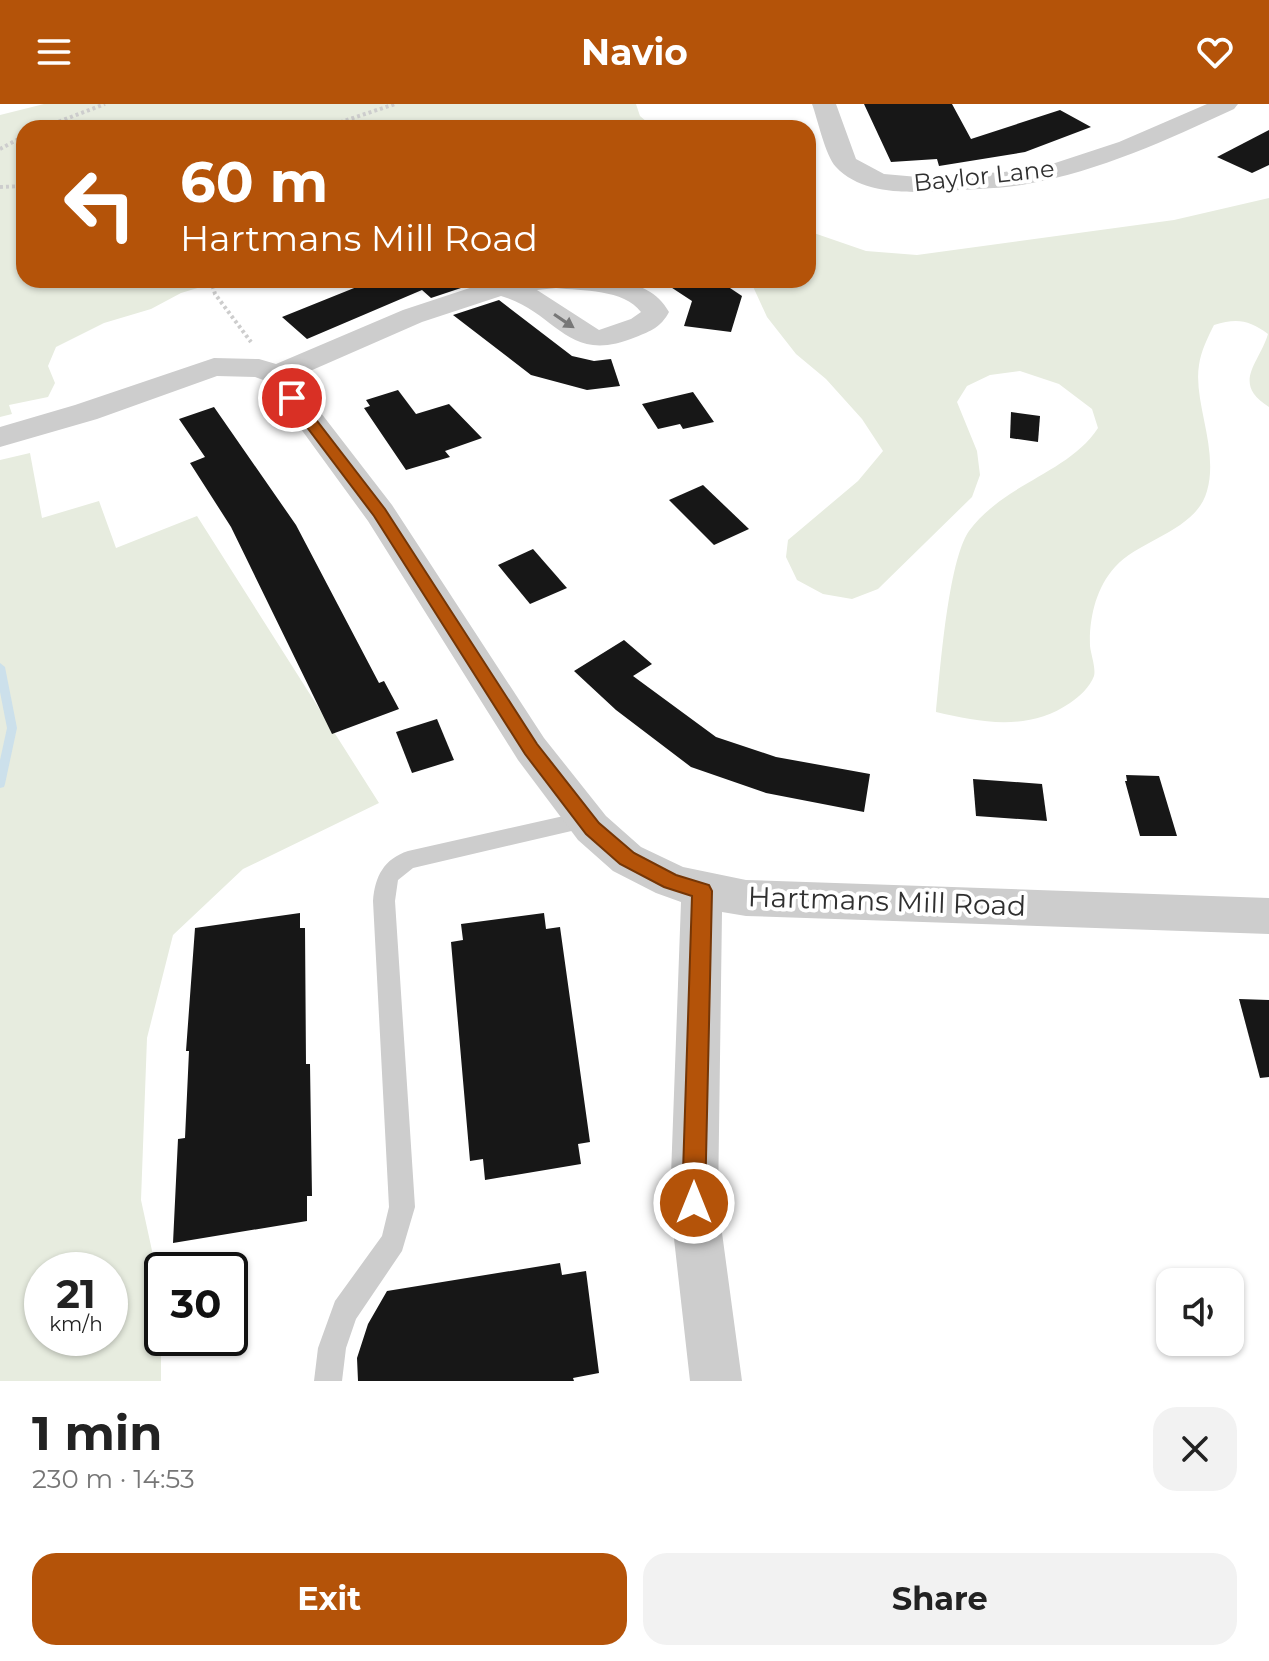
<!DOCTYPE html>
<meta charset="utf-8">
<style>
body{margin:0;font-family:Montserrat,sans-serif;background:#f2f2f2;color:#222;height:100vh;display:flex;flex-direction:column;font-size:30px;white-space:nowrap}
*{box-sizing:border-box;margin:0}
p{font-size:26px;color:#767676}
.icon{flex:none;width:44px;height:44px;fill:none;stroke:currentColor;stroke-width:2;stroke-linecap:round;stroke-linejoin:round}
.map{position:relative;height:1277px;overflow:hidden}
.details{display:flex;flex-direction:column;background:#fff;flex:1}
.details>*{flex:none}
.top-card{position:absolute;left:16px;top:16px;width:800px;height:168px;border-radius:24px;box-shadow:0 2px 6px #0004;background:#b45309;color:#fff;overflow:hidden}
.tools{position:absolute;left:1156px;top:1164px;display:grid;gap:16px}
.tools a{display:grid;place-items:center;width:88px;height:88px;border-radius:16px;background:#fff;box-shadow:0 2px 6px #0004;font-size:40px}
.speed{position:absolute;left:24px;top:1148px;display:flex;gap:16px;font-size:40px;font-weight:700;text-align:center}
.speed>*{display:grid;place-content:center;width:104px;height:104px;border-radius:50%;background:#fff;box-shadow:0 2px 6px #0004;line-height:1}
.speed small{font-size:20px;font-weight:400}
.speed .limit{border:4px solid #111;border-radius:12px;background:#fff;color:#111}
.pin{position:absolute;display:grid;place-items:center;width:68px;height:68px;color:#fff;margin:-34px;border:4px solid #fff;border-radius:50%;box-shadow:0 2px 8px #0007}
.me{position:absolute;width:88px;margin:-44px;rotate:0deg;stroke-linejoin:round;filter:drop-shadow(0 0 6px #0008)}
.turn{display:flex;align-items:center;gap:28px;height:168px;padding:0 32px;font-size:36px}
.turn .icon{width:104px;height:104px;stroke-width:2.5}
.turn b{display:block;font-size:56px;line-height:68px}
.round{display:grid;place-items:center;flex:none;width:84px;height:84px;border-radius:24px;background:#f2f2f2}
.overview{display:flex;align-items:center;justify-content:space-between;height:136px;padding:0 32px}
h1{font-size:48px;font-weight:700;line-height:60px}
.action{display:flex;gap:16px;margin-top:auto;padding:16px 32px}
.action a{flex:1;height:92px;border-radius:24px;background:#b45309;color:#fff;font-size:32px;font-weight:700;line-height:92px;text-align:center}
.action a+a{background:#f2f2f2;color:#222}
header{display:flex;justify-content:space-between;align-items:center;height:104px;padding:0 32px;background:#b45309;color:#fff;font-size:36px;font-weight:700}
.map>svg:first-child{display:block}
.green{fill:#e7ecdf;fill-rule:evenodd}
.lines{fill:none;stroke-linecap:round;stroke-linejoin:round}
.stream{fill:#cce0eb;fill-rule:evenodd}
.building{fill:#171717}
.path{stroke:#cdcdcd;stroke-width:4;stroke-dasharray:3 3;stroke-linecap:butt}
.lane{fill:#cdcdcd;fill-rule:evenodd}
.street{fill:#cdcdcd;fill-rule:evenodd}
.oneway{fill:#777}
.route{fill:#b45309;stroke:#753606;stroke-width:2}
.labels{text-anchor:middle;stroke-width:8;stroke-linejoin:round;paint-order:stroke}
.far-street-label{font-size:24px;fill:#303030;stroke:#fff}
.street-label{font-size:28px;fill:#303030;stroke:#fff}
</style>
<header><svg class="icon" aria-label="menu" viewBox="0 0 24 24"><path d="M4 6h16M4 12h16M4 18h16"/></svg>Navio<svg class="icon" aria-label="heart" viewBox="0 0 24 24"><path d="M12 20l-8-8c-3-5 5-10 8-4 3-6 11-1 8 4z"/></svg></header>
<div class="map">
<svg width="1269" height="1277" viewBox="0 0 1269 1277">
<rect width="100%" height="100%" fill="#fff"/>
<g class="green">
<path d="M 44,0 L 636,0 L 640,12 L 654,24 L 24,24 L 24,176 L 224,176 L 181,189 L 151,205 L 104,219 L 56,243 L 48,262 L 55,279 L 48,293 L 9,301 L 12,310 L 0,313 L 0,11 Z"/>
<path d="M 1269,94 L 1269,303 C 1231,279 1259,260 1268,230 C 1249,216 1237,214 1214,221 C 1208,233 1201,247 1199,261 C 1193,298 1219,345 1207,387 C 1196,427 1140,435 1115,463 C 1096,484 1089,514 1090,542 C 1091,551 1096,564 1094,572 C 1090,583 1079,593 1070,599 C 1029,627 982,619 936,608 C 940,568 948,457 969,427 C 980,412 995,400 1010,390 C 1040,370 1078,355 1098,324 L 1092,305 L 1059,280 L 1020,267 L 990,271 L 967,282 L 957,298 L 977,347 L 980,371 L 972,393 L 878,485 L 852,495 L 823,490 L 797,476 L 786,453 L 788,436 L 858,377 L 883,347 L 862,315 L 826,275 L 796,250 L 767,213 L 750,176 L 808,176 L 808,127 L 866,147 L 917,151 L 1174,116 Z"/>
<path d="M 30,349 L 42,414 L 99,397 L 116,444 L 197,412 L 379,699 L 243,765 L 173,831 L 147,934 L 141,1096 L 161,1188 L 161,1277 L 0,1277 L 0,356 ZM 42,1166 L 110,1166 L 110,1234 L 42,1234 Z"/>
</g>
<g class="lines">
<path class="stream" d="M 0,559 L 5,563 L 17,624 L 5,680 L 4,683 L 0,684 L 0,656 L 7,624 L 0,588 Z"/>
</g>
<g class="building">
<path d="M 864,0 L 952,0 L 971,35 L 1060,6 L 1091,23 L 1025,48 L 939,62 L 937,55 L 891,58 Z"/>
<path d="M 1269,26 L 1269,61 L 1252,69 L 1217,53 Z"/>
<path d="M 374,176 L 473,176 L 476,179 L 431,194 L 422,186 L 307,235 L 282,213 Z"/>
<path d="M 660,176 L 718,176 L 742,192 L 731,228 L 684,222 L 692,197 Z"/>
<path d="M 499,196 L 572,252 L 594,257 L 611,255 L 620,282 L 587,286 L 531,271 L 453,211 Z"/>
<path d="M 398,286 L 416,310 L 449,300 L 482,334 L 445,347 L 450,353 L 406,366 L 364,304 L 370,302 L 366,296 Z"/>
<path d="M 693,288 L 714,318 L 683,325 L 680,320 L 658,325 L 642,300 Z"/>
<path d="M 214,303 L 296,421 L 379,579 L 384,577 L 399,605 L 332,630 L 231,423 L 190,359 L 205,353 L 179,315 Z"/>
<path d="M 1011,308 L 1040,312 L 1038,338 L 1010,334 Z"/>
<path d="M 703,381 L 749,425 L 714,441 L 669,396 Z"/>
<path d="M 533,445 L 567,484 L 530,500 L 498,461 Z"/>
<path d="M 624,536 L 652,560 L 633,572 L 716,633 L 776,653 L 870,670 L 864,708 L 766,689 L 691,663 L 616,606 L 574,567 Z"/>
<path d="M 437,615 L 454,656 L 412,669 L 396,628 Z"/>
<path d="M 1126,671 L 1159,672 L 1177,732 L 1140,732 L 1125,677 L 1127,677 Z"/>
<path d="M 973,675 L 1042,680 L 1047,717 L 976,712 Z"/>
<path d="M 300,809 L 300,824 L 305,824 L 306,960 L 310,960 L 312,1092 L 307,1092 L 307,1117 L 173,1139 L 178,1035 L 185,1034 L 189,947 L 186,947 L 195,824 Z"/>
<path d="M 544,809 L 546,825 L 560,823 L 590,1038 L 578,1040 L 581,1060 L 485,1076 L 483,1055 L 470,1057 L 451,838 L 463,836 L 461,820 Z"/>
<path d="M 1239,895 L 1269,896 L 1269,973 L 1260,974 Z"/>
<path d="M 560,1159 L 562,1171 L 586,1167 L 599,1269 L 573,1274 L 574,1277 L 358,1277 L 357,1254 L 368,1220 L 387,1187 Z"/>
</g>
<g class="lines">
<g class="path">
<path d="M 42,24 L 105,0"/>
<path d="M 323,24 L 395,0"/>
<path d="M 0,45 L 24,32"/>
<path d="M 0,83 L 24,82"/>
<path d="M 211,176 L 215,190 L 251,238"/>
</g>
<path class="lane" d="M 586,707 L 593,710 L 596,716 L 593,722 L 413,764 L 398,776 L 395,797 L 415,1103 L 402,1147 L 356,1215 L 346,1244 L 342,1277 L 314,1277 L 318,1244 L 335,1197 L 382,1132 L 389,1103 L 373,797 C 375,772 384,755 408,747 Z"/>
<g class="street">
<path d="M 812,0 L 836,0 L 856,55 L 884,70 L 918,73 L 1004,68 L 1049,61 L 1119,38 L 1207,0 L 1238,0 L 1234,5 C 1167,36 1100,67 1027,80 C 999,85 969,85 941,87 C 907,89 861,90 836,63 C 825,51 818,16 812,0 Z"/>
<path d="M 618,176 C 641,182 657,187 669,208 C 661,223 651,227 636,233 C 566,262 558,208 501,192 L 422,218 L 294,274 L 392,401 L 544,634 L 606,712 L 641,743 L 683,763 L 746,776 L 1269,794 L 1269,830 L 746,812 L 722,808 L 718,1099 L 742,1277 L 690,1277 L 670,1099 L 681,798 L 656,789 L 613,767 L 578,736 L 518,656 L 368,417 L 266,277 L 255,273 L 217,272 L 97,315 L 0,343 L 0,323 L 75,301 L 214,254 L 259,255 L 276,260 L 403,206 L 494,176 ZM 556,184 C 582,187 624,185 641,208 L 631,215 L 599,226 L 537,186 Z"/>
</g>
</g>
<defs><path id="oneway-solid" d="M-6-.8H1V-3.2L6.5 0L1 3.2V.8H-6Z" transform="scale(2)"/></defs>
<use class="oneway" href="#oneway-solid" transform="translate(564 217) rotate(34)"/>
<path class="route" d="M 292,290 L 297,291 L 385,405 L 537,640 L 599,719 L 634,749 L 676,771 L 709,781 L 712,787 L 705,1099 L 702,1107 L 694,1110 L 686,1107 L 682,1099 L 692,792 L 664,783 L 620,760 L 586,730 L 525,650 L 374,412 L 285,294 Z"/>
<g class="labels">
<g class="far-street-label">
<text transform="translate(984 72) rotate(-6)" y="8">Baylor Lane</text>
</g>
<g class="street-label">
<text transform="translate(887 797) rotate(2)" y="10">Hartmans Mill Road</text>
</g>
</g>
</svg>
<div class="tools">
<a><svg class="icon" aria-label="sound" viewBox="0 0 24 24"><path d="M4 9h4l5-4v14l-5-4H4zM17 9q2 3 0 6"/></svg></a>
</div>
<div class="speed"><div>21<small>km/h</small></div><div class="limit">30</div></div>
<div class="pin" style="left:292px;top:294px;background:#d93025"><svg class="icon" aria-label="arrive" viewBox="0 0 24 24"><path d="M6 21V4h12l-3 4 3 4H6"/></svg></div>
<svg class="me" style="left:694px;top:1099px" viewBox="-20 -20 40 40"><circle r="17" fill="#b45309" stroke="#fff" stroke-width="3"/><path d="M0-11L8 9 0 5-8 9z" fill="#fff"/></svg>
<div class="top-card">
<div class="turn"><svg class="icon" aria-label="left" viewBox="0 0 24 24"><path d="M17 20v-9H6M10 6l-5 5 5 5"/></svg><div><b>60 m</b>Hartmans Mill Road</div></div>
</div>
</div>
<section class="details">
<div class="overview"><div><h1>1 min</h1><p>230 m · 14:53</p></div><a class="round"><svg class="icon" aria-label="close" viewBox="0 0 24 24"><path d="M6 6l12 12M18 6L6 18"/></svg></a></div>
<div class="action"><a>Exit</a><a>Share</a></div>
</section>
